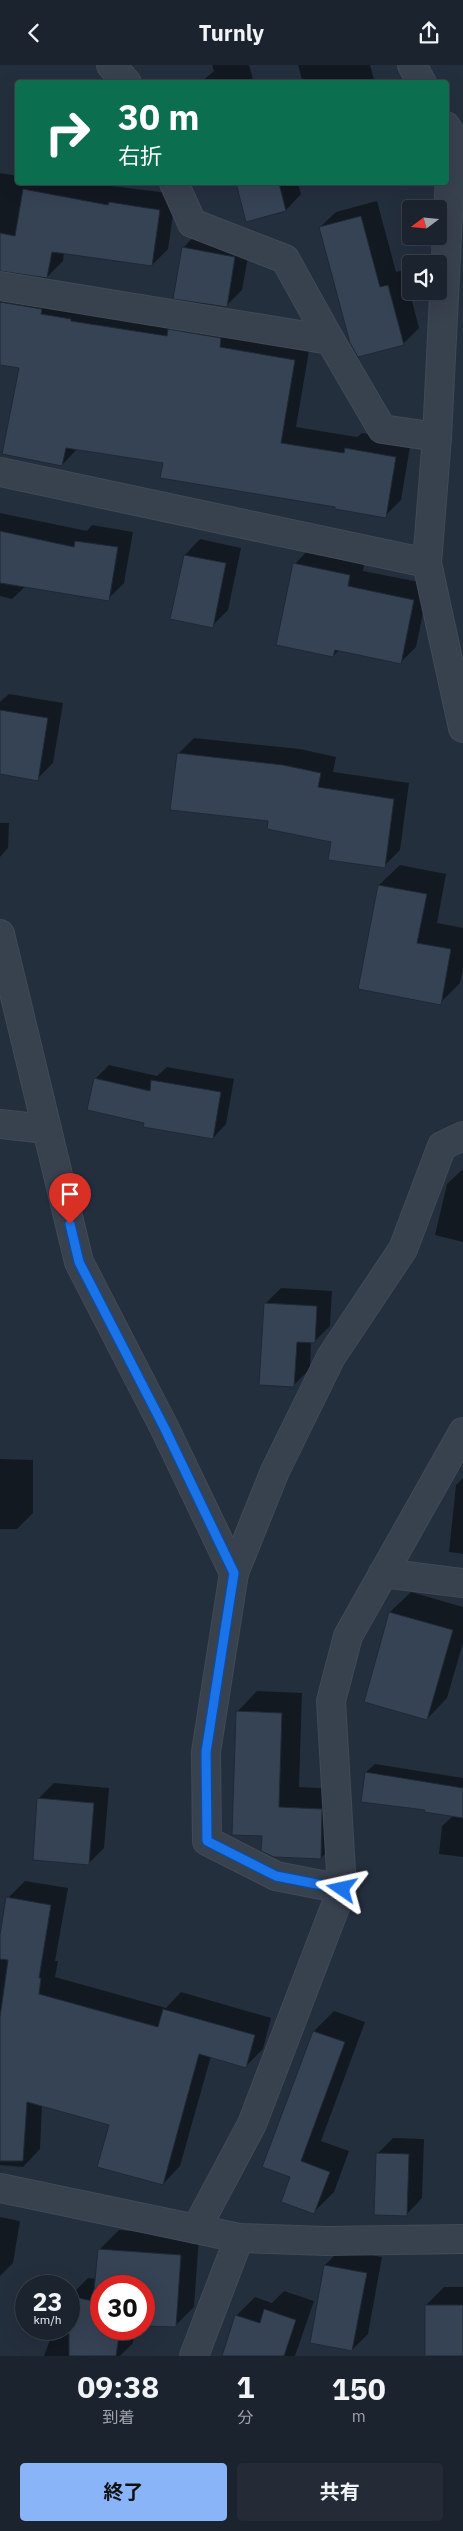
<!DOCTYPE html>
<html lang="ja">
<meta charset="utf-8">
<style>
body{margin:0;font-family:"IBM Plex Sans","Noto Sans JP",sans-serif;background:#242b36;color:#f1f3f6;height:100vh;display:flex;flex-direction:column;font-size:19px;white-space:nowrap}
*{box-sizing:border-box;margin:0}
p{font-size:16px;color:#a0a4aa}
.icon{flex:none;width:28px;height:28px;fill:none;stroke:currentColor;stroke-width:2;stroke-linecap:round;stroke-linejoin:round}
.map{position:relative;height:2291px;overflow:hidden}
.side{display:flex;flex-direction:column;background:#1b232e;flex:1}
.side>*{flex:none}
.banner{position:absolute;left:15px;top:15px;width:434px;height:105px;border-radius:5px;box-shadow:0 5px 20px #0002,0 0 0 1px #39404a;background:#0b6e4f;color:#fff;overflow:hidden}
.needle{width:32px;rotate:254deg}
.tools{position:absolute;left:402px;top:135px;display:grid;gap:10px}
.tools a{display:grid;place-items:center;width:45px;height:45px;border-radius:5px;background:#1b232e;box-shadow:0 5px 20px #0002,0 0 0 1px #39404a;font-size:25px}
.speed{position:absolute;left:15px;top:2210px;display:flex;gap:10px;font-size:25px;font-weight:700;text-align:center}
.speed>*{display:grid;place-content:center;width:65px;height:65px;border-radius:50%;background:#1b232e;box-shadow:0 5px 20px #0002,0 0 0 1px #39404a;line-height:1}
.speed small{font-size:12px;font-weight:400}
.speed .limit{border:8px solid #d22;background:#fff;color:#111}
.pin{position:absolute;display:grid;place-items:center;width:42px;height:42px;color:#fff;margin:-51px -21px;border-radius:50% 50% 50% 0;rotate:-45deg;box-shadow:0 0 5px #0007}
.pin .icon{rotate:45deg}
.me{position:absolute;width:55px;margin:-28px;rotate:281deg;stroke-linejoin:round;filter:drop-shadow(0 0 4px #0008)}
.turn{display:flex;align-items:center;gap:18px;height:105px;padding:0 20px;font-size:22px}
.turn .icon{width:65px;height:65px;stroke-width:2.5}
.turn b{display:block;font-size:35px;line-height:42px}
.eta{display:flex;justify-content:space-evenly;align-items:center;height:85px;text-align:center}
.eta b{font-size:30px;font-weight:700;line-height:35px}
.button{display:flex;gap:10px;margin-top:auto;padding:10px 20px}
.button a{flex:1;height:58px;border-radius:5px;background:#8ab4f8;color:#111;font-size:20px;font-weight:700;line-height:58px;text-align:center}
.button a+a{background:#242b36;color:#f1f3f6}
header{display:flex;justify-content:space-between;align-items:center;height:65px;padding:0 20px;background:#1b232e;font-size:22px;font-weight:700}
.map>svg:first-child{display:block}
.shadow{fill:#0007}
.building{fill:#364354;stroke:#1f2835}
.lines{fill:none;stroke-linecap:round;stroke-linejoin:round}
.minor-casing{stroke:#414a57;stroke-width:30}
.minor{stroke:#38414e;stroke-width:28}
.route-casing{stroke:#114b97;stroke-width:12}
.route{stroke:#1a73e8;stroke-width:9}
</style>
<header><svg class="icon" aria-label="back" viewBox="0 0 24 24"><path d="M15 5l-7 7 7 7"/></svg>Turnly<svg class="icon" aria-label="share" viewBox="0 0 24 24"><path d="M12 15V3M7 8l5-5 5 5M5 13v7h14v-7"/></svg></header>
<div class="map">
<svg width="463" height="2291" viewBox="0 0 463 2291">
<rect width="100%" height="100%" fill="#242f3e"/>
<g class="shadow">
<path d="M 212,0 L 249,0 L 254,18 L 200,18 L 214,6 Z"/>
<path d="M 298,0 L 370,0 L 375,18 L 303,18 Z"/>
<path d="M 0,108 L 18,111 L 18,118 L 87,118 L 176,129 L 168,184 L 152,200 L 64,187 L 63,196 L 47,212 L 0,206 L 1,211 L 310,280 L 296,362 L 357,372 L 362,368 L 411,376 L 401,435 L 385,451 L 164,397 L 78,383 L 62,400 L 20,302 L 0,298 Z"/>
<path d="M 237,118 L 298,118 L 301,129 L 286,145 L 247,155 Z"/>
<path d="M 377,136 L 396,207 L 404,205 L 419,263 L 403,279 L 320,162 L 336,147 Z"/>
<path d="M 199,166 L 251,176 L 242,225 L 226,241 L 175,232 L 184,182 Z"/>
<path d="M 0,448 L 87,466 L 92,460 L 133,467 L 124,518 L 108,534 L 26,521 L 12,534 L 0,531 Z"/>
<path d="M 200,474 L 241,483 L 228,545 L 212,561 L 185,490 Z"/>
<path d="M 310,483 L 365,494 L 363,506 L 429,519 L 416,582 L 400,598 L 339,585 L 333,591 L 295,499 Z"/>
<path d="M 9,629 L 63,638 L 53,698 L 37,714 L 0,708 L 0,637 Z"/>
<path d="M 194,673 L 300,684 L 336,692 L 333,707 L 409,718 L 400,785 L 384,801 L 332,776 L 270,755 L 178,689 Z"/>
<path d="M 0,758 L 9,758 L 8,783 L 0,792 Z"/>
<path d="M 400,800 L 446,809 L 437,858 L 463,863 L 463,904 L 460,918 L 440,938 L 379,820 Z"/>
<path d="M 109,1000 L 157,1011 L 167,1002 L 234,1014 L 226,1059 L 213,1073 L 146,1057 L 95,1014 Z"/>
<path d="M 463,1104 L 463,1177 L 435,1170 L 447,1119 Z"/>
<path d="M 281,1223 L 332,1226 L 330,1261 L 314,1277 L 311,1276 L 310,1304 L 294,1320 L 265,1239 Z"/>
<path d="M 0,1394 L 33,1395 L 33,1448 L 17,1464 L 0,1464 Z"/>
<path d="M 463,1413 L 463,1489 L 449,1487 L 456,1420 Z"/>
<path d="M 411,1527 L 463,1542 L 463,1578 L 447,1633 L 427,1654 L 390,1547 Z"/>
<path d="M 257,1626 L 302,1628 L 299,1722 L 341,1724 L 341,1773 L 321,1793 L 263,1770 L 237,1647 Z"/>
<path d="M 375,1699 L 463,1713 L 463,1792 L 439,1789 L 442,1761 L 453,1751 L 426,1744 L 366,1707 Z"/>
<path d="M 54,1718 L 109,1723 L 104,1783 L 88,1799 L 38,1734 Z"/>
<path d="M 25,1816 L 68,1823 L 55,1896 L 58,1896 L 55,1912 L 166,1943 L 181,1927 L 271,1953 L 263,1984 L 246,2001 L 211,1991 L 180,2101 L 163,2119 L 110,2059 L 42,2040 L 40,2084 L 23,2102 L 0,2100 L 0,1877 L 8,1833 Z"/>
<path d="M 334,1946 L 365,1957 L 321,2076 L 349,2086 L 334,2127 L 313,2148 L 291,2112 L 314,1966 Z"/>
<path d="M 393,2073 L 424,2074 L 422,2133 L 407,2149 L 377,2089 Z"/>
<path d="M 0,2152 L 20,2156 L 13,2198 L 0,2211 Z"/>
<path d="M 119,2165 L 199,2172 L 194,2242 L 175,2261 L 144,2260 L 144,2221 L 101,2221 L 101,2264 L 135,2264 L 133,2278 L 120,2291 L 44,2291 L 50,2275 L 45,2273 L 51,2264 L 69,2264 L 69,2232 L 88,2213 L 96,2214 L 100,2184 Z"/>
<path d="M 341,2184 L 382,2192 L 368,2269 L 352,2285 L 311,2277 L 325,2200 Z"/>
<path d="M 444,2222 L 463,2222 L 463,2291 L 432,2291 L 426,2240 Z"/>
<path d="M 284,2226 L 314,2236 L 295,2291 L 223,2291 L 236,2251 L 255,2232 L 272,2238 Z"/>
</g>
<g class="building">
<path d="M 236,118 L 279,118 L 286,146 L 246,157 Z"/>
<path d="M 23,124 L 108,140 L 109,137 L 160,145 L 152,201 L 52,187 L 47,213 L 0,206 L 0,168 L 15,171 Z"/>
<path d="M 361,151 L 380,222 L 388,220 L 404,280 L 358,292 L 350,278 L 319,162 Z"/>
<path d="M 182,182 L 235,192 L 227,242 L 173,234 Z"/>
<path d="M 0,237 L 42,244 L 41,249 L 71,254 L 71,256 L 167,271 L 168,264 L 221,273 L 220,282 L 295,295 L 281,378 L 344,388 L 345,383 L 396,392 L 386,453 L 335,444 L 335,442 L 160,413 L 163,398 L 66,383 L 62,401 L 2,389 L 19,303 L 0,300 Z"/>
<path d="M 0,466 L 74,482 L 75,476 L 118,482 L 109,536 L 0,518 Z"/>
<path d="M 184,490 L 226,498 L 213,563 L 170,554 Z"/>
<path d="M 293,498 L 350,510 L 348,521 L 414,535 L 401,599 L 335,585 L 333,592 L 276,580 Z"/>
<path d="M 0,645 L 48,653 L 38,716 L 0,709 Z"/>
<path d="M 177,688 L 283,700 L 321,708 L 318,722 L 394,734 L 385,803 L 328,795 L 331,777 L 267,764 L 268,756 L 170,745 Z"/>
<path d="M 378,820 L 427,829 L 417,878 L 451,884 L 441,940 L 358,924 Z"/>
<path d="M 94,1013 L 150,1026 L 151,1015 L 221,1027 L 213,1074 L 143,1062 L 144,1058 L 87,1045 Z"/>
<path d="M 264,1238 L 317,1241 L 315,1278 L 297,1277 L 294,1322 L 259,1320 Z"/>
<path d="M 389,1547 L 453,1565 L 427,1655 L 364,1637 Z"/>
<path d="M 236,1646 L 282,1648 L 279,1742 L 322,1744 L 321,1794 L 274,1792 L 261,1786 L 262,1771 L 232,1770 Z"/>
<path d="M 365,1707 L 463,1723 L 463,1753 L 424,1747 L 425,1745 L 361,1737 Z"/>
<path d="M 37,1733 L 94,1738 L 89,1800 L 33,1795 Z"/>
<path d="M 6,1832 L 51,1840 L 39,1913 L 41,1913 L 39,1929 L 158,1962 L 163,1944 L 255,1970 L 246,2003 L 199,1989 L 163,2120 L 97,2102 L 109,2060 L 27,2037 L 23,2096 L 0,2096 L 0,1952 L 8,1895 L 0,1894 L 0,1870 Z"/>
<path d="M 313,1966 L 345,1977 L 301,2096 L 330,2107 L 314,2149 L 281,2137 L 290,2112 L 262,2102 Z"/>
<path d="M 376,2088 L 409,2089 L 407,2151 L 374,2150 Z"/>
<path d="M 98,2184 L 181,2190 L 176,2262 L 144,2261 L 144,2221 L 101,2221 L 101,2264 L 120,2264 L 116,2291 L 69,2291 L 69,2231 L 93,2236 Z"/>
<path d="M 324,2200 L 367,2208 L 352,2286 L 310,2278 Z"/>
<rect x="425" y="2240" width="38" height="51"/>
<path d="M 264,2244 L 296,2255 L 284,2291 L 222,2291 L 235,2250 L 260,2258 Z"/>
</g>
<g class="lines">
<g class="minor-casing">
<g id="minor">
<path d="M 111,0 L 127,18"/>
<path d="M 412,0 L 422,18"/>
<path d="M 446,61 L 452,71 L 437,372 L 427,498 L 463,663"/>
<path d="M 174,118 L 192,158 L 285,194 L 330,275"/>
<path d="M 0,221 L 330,275 L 382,364 L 437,372"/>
<path d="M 0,407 L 427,498"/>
<path d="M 0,869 L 79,1197 L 165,1364 L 234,1508"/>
<path d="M 0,1059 L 46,1064"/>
<path d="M 383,1508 L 463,1518"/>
<path d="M 342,1824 L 276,1811 L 207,1776 L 206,1687 L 234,1508 L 275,1406 L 331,1292 L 403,1184 L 442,1081 L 463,1071"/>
<path d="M 0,2123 L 239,2173 L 327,2176 L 463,2174"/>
<path d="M 196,2164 L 252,2059 L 342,1824 L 331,1636 L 348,1571 L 463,1367"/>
<path d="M 194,2291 L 239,2173"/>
</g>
</g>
<use href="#minor" class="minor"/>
</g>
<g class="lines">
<g class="route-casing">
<path id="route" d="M 70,1159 L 79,1197 L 165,1364 L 234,1508 L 206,1687 L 207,1776 L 276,1811 L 342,1824"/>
</g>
<use href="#route" class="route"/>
</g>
</svg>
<div class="tools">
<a><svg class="needle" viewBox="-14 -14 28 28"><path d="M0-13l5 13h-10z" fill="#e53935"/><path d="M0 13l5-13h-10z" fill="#a0a4aa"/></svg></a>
<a><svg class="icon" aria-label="sound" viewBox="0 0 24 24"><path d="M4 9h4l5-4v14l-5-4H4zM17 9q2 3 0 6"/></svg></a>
</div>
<div class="speed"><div>23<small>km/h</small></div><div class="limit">30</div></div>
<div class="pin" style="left:70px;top:1159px;background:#d93025"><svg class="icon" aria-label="arrive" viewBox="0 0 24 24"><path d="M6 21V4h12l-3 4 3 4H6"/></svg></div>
<svg class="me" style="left:342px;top:1824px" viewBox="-20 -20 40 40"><path d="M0-17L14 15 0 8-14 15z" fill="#1a73e8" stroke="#fff" stroke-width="4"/></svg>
<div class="banner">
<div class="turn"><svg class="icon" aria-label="right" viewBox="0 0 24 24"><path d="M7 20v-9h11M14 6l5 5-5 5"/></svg><div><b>30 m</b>右折</div></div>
</div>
</div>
<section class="side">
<div class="eta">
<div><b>09:38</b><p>到着</p></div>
<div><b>1</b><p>分</p></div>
<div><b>150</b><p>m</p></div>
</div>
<div class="button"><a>終了</a><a>共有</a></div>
</section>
